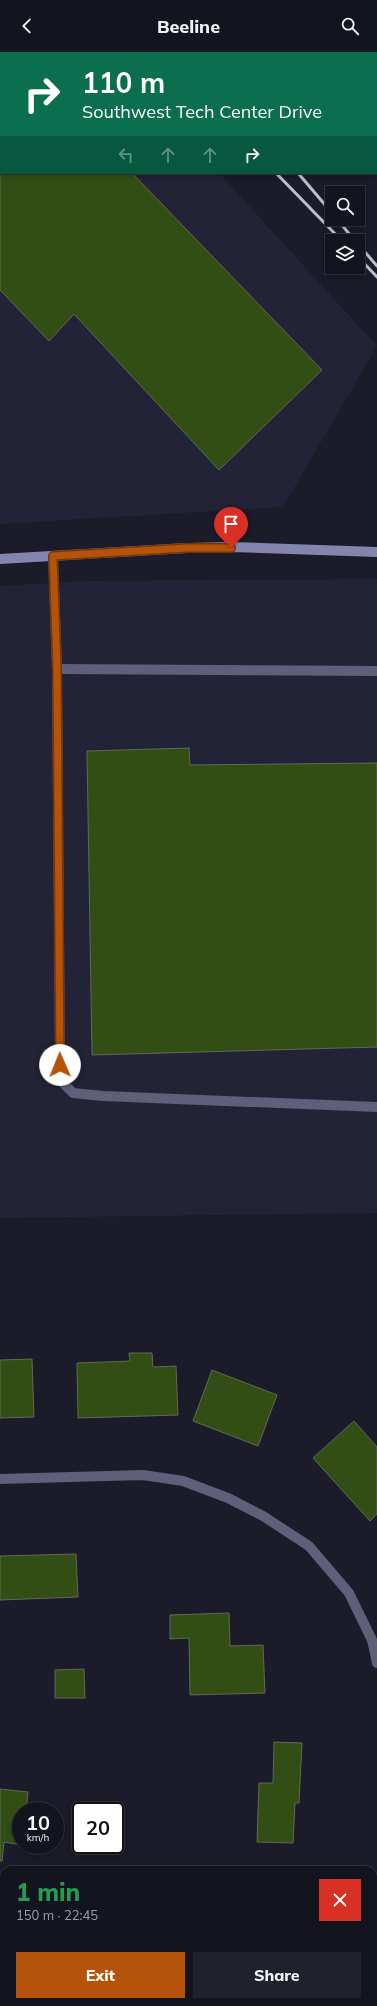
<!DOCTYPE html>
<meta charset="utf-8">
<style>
body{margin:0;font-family:Mulish,sans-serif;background:#21212c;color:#f1f3f6;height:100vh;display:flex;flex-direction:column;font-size:15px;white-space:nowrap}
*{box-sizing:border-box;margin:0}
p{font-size:13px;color:#9d9ea4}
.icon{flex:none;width:22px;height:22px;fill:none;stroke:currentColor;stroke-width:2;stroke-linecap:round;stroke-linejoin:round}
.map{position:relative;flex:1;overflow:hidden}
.drawer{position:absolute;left:0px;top:1814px;width:377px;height:140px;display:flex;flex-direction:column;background:#14141f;border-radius:12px 12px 0 0;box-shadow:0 2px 6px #0003,0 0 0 1px #33333d}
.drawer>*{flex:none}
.hud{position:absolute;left:0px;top:0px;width:377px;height:122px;box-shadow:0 2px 6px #0003,0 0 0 1px #33333d;background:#0b6e4f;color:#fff;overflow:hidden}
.controls{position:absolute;left:325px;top:134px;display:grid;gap:8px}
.controls a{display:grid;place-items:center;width:40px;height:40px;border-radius:0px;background:#14141f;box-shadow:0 2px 6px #0003,0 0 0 1px #33333d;font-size:20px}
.speed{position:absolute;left:12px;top:1750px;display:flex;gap:8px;font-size:20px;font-weight:700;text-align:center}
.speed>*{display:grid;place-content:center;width:52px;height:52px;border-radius:50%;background:#14141f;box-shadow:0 2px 6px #0003,0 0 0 1px #33333d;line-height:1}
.speed small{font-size:10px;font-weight:400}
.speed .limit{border:2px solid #111;border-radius:6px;background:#fff;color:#111}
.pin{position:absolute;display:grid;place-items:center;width:34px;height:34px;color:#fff;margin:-41px -17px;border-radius:50% 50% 50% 0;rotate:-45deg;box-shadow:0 0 4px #0007}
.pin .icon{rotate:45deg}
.me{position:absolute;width:44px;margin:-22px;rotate:359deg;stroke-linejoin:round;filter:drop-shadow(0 0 3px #0008)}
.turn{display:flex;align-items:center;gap:14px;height:84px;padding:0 16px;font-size:18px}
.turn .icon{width:52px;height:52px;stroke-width:2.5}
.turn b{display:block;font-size:28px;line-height:34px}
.lanes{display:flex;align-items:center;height:38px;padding:0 16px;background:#0003;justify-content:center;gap:20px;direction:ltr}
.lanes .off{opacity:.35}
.round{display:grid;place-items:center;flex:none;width:42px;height:42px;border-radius:0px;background:#21212c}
.overview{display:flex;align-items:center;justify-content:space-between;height:68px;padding:0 16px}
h1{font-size:24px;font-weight:800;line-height:30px;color:#1e9e55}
.cta{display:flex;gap:8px;margin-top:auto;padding:8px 16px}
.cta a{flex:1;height:46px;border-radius:0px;background:#b45309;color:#fff;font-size:16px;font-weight:800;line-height:46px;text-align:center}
.cta a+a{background:#21212c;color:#f1f3f6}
header{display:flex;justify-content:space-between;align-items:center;height:52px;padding:0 16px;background:#14141f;font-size:18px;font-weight:800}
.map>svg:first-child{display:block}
.built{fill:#232337}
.building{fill:#324e15;stroke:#606959}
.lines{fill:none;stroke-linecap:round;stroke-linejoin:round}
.lane{stroke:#5e5f79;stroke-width:10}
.street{stroke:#5e5f79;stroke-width:10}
.secondary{stroke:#8485ae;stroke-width:10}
.rail{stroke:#bdbec8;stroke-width:3}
.route-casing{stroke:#753606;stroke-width:10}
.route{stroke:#b45309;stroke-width:7}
</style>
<header><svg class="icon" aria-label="back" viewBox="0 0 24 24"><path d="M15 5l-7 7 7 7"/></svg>Beeline<svg class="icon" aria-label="search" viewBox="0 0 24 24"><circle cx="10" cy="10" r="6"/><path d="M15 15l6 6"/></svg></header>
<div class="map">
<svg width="377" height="1954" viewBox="0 0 377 1954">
<rect width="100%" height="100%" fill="#1b1b29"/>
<g class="built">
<path d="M 0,0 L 109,1 L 1,1 L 1,121 L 219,121 L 377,294 L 283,455 L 0,472 Z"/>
<path d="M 377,527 L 377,1161 L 0,1166 L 0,534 L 85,529 Z"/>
</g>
<g class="building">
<path d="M 0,0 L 16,1 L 1,1 L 1,121 L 132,121 L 322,318 L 219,418 L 74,262 L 49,289 L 0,238 Z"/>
<path d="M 189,696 L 190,713 L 377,711 L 377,995 L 92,1003 L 87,699 Z"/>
<path d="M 129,1301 L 152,1301 L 153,1315 L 176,1314 L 178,1363 L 78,1366 L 77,1311 L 130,1309 Z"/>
<path d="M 32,1307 L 34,1365 L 0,1366 L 0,1308 Z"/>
<path d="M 212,1318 L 277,1343 L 258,1394 L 193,1369 Z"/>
<path d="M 354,1369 L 377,1395 L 377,1462 L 370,1469 L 313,1406 Z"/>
<path d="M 76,1502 L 78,1545 L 0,1548 L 0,1504 Z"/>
<path d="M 229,1561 L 230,1594 L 263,1593 L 265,1641 L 190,1643 L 189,1586 L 170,1587 L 170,1563 Z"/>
<path d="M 84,1617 L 85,1646 L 55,1646 L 55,1618 Z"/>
<path d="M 274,1690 L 302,1691 L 299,1751 L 295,1751 L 293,1791 L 257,1790 L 259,1731 L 273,1731 Z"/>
<path d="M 0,1737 L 28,1740 L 26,1759 L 21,1759 L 21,1793 L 4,1790 L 2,1809 L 0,1809 Z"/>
<path d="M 4,1858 L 4,1905 L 0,1905 L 0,1859 Z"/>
<path d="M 268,1950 L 325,1950 L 325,1953 L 269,1954 Z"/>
</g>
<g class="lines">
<g class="lane">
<path d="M 53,504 L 57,617 L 60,1013 L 64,1032 L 73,1041 L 103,1044 L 377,1055"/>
<path d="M 57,617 L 377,619"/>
</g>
<path class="street" d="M 0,1427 L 143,1423 L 183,1429 L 228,1446 L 263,1464 L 309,1494 L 349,1541 L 372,1588 L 377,1611"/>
<path class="secondary" d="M 0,507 L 187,496 L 231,495 L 377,500"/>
<g class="rail">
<path d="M 159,0 L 160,1"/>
<path d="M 199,0 L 200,1"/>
<path d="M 370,0 L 371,1"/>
<path d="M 376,7 L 377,8"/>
<path d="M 276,121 L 342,189"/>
<path d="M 298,121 L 332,161"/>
<path d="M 337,167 L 355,189"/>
<path d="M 358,192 L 377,214"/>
<path d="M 358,205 L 377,225"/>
</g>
</g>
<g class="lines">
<g class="route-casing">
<path id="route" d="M 60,1013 L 57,617 L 53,504 L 187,496 L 231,496"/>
</g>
<use href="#route" class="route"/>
</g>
</svg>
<div class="controls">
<a><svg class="icon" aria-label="search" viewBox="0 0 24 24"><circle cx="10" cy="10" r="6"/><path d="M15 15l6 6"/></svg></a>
<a><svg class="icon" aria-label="layers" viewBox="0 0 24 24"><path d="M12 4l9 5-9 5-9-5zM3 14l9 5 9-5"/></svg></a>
</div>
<div class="speed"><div>10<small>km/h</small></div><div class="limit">20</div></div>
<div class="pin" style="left:231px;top:496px;background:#d93025"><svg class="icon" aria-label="arrive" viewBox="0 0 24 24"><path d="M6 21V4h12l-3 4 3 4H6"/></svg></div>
<svg class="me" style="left:60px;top:1013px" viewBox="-20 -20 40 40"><circle r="19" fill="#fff"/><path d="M0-13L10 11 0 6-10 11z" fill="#b45309"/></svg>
<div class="hud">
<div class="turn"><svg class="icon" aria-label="right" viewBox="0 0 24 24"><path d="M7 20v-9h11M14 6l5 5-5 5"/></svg><div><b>110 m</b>Southwest Tech Center Drive</div></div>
<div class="lanes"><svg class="icon off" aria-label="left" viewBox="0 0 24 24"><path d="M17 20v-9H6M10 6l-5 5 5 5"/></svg><svg class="icon off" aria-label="ahead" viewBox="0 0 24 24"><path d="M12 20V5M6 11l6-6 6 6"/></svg><svg class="icon off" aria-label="ahead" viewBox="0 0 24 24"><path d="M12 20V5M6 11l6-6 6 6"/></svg><svg class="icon" aria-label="right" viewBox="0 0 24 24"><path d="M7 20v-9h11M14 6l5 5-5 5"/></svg></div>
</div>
<section class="drawer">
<div class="overview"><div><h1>1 min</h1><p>150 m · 22:45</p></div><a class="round" style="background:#d93025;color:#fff"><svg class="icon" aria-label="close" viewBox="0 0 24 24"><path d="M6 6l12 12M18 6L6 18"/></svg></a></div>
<div class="cta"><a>Exit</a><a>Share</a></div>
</section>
</div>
